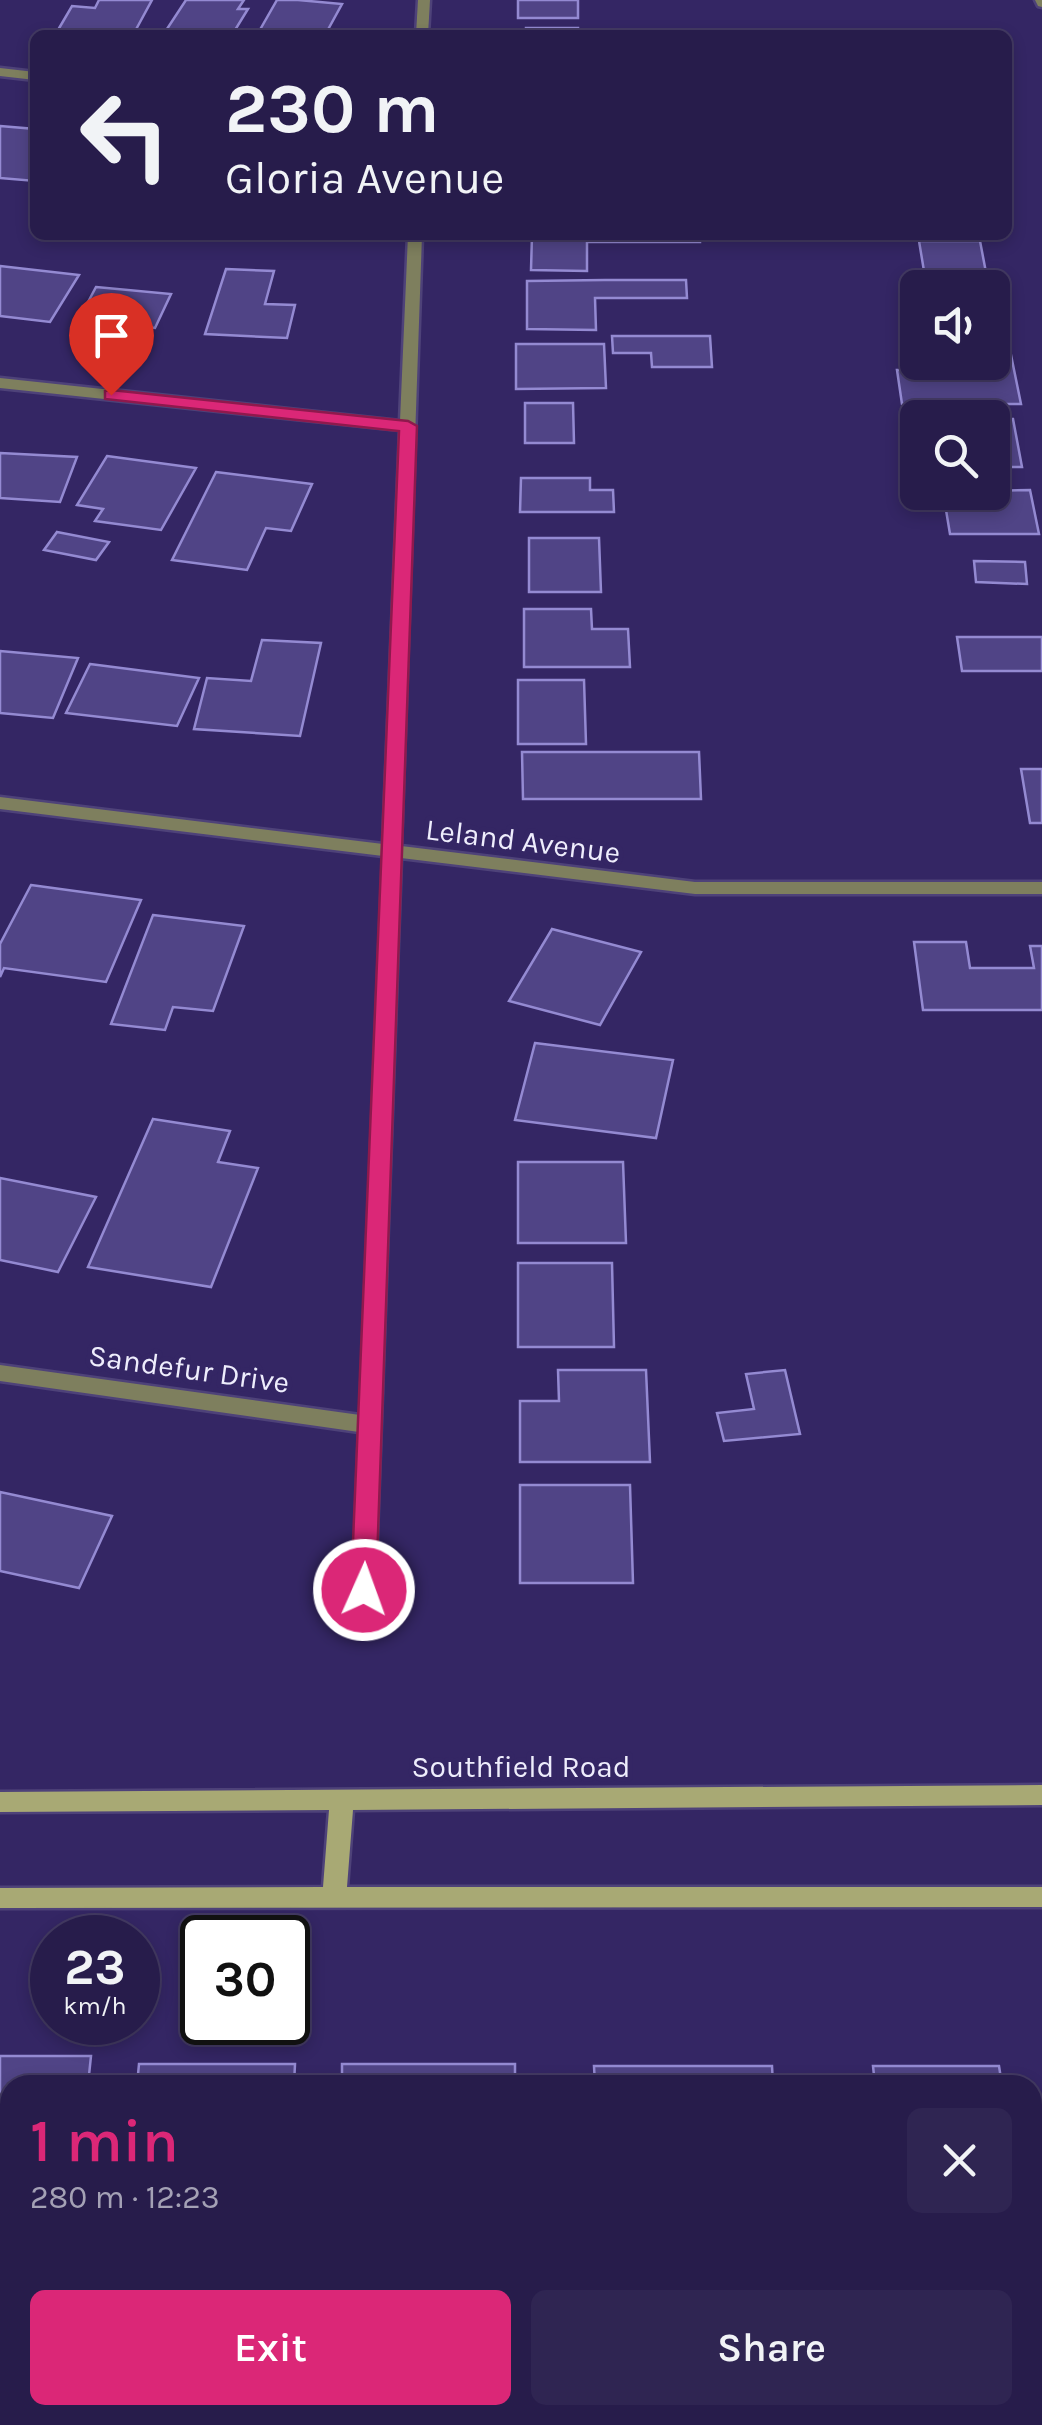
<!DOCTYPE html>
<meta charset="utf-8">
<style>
body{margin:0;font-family:Karla,sans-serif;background:#2f2552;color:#f1f3f6;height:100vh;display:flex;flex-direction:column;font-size:38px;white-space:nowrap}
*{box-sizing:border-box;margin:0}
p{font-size:32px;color:#a4a1b5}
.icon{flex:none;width:55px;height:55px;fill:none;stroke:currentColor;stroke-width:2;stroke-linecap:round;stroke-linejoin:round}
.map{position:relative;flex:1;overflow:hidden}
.sheet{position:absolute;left:0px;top:2075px;width:1042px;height:350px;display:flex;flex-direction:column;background:#271c4b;border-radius:30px 30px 0 0;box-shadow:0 5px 15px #0003,0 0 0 2px #433a63}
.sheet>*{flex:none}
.hud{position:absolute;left:30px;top:30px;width:982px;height:210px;border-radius:15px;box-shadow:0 5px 15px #0003,0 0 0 2px #433a63;background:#271c4b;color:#f1f3f6;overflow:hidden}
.fabs{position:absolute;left:900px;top:270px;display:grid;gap:20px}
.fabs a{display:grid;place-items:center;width:110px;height:110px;border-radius:15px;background:#271c4b;box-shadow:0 5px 15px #0003,0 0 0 2px #433a63;font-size:50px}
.speed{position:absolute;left:30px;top:1915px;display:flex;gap:20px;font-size:50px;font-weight:700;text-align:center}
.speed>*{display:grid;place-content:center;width:130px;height:130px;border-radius:50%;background:#271c4b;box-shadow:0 5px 15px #0003,0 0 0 2px #433a63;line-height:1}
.speed small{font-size:25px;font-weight:400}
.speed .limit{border:5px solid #111;border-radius:15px;background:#fff;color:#111}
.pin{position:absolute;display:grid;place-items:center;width:85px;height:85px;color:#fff;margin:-102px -42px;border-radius:50% 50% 50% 0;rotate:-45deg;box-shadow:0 0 10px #0007}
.pin .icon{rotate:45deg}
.me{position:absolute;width:110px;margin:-55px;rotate:2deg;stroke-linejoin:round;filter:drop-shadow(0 0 8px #0008)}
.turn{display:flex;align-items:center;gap:35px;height:210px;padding:0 30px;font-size:45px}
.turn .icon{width:130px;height:130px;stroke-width:2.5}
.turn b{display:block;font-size:70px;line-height:85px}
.round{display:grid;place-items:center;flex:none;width:105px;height:105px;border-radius:15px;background:#2f2552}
.headline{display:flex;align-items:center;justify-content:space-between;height:170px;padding:0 30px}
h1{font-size:60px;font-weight:600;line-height:75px;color:#db2777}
.cta{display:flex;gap:20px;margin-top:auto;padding:20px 30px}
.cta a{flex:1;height:115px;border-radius:15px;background:#db2777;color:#fff;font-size:40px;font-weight:600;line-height:115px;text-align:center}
.cta a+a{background:#2f2552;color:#f1f3f6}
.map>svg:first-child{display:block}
.building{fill:#504486;stroke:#948ad2;stroke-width:2.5}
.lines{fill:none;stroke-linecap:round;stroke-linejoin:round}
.street-casing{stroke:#4e4279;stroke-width:5}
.secondary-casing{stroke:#4e4279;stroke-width:5}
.street{fill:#7e7f5e;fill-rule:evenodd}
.secondary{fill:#a8a974;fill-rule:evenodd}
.route{fill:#db2777;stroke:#8e194d;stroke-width:2.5}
.labels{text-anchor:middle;stroke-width:10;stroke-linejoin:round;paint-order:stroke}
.street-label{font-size:30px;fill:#eeedfc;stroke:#342664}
</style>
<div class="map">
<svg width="1042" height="2425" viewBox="0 0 1042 2425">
<rect width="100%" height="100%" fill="#342664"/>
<g class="building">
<path d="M 99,0 L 152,0 L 133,35 L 58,30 L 72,6 L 95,8 Z"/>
<path d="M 186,0 L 244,0 L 238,9 L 248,9 L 232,35 L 163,35 Z"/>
<path d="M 277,0 L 298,0 L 342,4 L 325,35 L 257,35 Z"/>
<rect x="518" y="0" width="60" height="18"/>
<rect x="526" y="28" width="52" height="7"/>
<path d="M 0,126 L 35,129 L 35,181 L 0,178 Z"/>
<path d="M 532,235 L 700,235 L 700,242 L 587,242 L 587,271 L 531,270 Z"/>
<path d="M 919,241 L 980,241 L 988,283 L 926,283 Z"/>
<path d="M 0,266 L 79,275 L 50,322 L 0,316 Z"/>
<path d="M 226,269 L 274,271 L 265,304 L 295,305 L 287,338 L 205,334 Z"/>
<path d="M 605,280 L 686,280 L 687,298 L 595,298 L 596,330 L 527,329 L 527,281 Z"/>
<path d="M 96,287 L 171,294 L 155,328 L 78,321 Z"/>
<path d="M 612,336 L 710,336 L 712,367 L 652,367 L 651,353 L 613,353 Z"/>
<path d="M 516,344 L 604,344 L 606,388 L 516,389 Z"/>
<path d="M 992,355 L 1011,355 L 1021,404 L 902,404 L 897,370 L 929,370 L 928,362 L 992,362 Z"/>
<path d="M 525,403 L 573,403 L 574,443 L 525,443 Z"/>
<path d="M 992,419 L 1013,419 L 1022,467 L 992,467 Z"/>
<path d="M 0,453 L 77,457 L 60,502 L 0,498 Z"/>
<path d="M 107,456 L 196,468 L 161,530 L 95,521 L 103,509 L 77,505 Z"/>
<path d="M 216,472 L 312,484 L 291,531 L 266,528 L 247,570 L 172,560 Z"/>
<path d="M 521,478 L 590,478 L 590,490 L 613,490 L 614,512 L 520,512 Z"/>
<path d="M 1030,490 L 1039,534 L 950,534 L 943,492 Z"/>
<path d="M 57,532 L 109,542 L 96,560 L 44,550 Z"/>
<path d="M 529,538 L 599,538 L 601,592 L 529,592 Z"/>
<path d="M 974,561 L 1025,562 L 1027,584 L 976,582 Z"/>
<path d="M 524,609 L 591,609 L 592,629 L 628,629 L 630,667 L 524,667 Z"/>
<path d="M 957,637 L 1042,637 L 1042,671 L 962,671 Z"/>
<path d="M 262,640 L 321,643 L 300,736 L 194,729 L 207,678 L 251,681 Z"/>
<path d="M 0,651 L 78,658 L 53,718 L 0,713 Z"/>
<path d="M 90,664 L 199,678 L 177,726 L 66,713 Z"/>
<path d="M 518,680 L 584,680 L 586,744 L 518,744 Z"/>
<path d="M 522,752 L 699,752 L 701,799 L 523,799 Z"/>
<path d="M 1021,769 L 1042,769 L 1042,823 L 1030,823 Z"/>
<path d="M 31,885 L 141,900 L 106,982 L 4,968 L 0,977 L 0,944 Z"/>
<path d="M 153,915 L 244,926 L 213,1011 L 173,1007 L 165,1030 L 111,1024 Z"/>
<path d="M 552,929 L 641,952 L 600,1025 L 509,1001 Z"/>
<path d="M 914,942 L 966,942 L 970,968 L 1034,968 L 1030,946 L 1042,946 L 1042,1010 L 923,1010 Z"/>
<path d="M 535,1043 L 673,1060 L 656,1138 L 515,1120 Z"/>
<path d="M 153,1119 L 230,1131 L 218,1162 L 258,1168 L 211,1287 L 88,1267 Z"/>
<path d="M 518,1162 L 623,1162 L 626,1243 L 518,1243 Z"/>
<path d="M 0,1178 L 96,1197 L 58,1272 L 0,1260 Z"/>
<path d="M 518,1263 L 612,1263 L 614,1347 L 518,1347 Z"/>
<path d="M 558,1370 L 646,1370 L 650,1462 L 520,1462 L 520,1401 L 559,1401 Z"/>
<path d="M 785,1370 L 800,1434 L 724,1441 L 717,1413 L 754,1409 L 746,1374 Z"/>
<path d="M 520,1485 L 630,1485 L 633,1583 L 520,1583 Z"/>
<path d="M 0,1492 L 112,1516 L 79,1588 L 0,1571 Z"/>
<path d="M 0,2056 L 91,2056 L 88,2085 L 10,2085 L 10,2172 L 0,2172 Z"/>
<path d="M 139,2064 L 295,2064 L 294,2085 L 137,2085 Z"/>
<rect x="342" y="2064" width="173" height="21"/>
<path d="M 594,2066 L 772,2066 L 773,2085 L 595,2085 Z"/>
<path d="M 873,2066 L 999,2066 L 1002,2085 L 875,2085 Z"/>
</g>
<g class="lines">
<g class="street-casing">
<g id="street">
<path d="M 418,0 L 430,0 L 428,35 L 416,35 Z"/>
<path d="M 1035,0 L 1042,0 L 1042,7 L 1038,6 Z"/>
<path d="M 0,68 L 35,72 L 35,80 L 0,76 Z"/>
<path d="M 408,235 L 422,235 L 401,846 L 695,882 L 1042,882 L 1042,894 L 695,894 L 401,858 L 375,1591 L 372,1597 L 364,1600 L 356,1597 L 353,1591 L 359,1432 L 0,1381 L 0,1365 L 360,1415 L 383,856 L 0,809 L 0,797 L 383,844 L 400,430 L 0,388 L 0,378 L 400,421 Z"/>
</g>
</g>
<g class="secondary-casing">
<path id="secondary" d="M 1042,1785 L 1042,1805 L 353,1810 L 347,1887 L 1042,1887 L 1042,1907 L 0,1908 L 0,1888 L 323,1887 L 329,1810 L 0,1812 L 0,1792 Z"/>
</g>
<use href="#street" class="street"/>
<use href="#secondary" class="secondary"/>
</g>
<path class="route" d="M 111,390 L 408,421 L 417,426 L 376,1590 L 364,1601 L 351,1590 L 399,431 L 105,399 L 105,391 Z"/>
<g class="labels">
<g class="street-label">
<text transform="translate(523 841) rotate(7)" y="10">Leland Avenue</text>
<text transform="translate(189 1369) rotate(8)" y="10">Sandefur Drive</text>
<text x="521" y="1777">Southfield Road</text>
</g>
</g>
</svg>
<div class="fabs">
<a><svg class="icon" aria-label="sound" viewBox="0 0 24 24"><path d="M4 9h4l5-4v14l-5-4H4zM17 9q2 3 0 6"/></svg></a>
<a><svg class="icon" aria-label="search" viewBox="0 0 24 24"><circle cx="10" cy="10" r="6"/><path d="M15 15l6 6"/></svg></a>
</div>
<div class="speed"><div>23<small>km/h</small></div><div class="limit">30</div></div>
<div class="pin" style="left:111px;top:395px;background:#d93025"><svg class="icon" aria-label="arrive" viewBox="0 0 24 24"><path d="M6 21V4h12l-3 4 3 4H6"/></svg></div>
<svg class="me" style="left:364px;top:1590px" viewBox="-20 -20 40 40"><circle r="17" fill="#db2777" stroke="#fff" stroke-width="3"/><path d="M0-11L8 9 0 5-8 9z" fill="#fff"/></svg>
<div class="hud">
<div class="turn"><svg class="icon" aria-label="left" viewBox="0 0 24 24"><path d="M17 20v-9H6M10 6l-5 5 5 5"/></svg><div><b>230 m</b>Gloria Avenue</div></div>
</div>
<section class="sheet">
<div class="headline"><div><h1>1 min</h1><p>280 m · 12:23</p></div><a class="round"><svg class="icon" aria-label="close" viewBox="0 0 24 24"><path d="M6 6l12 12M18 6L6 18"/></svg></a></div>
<div class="cta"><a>Exit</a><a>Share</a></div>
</section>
</div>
